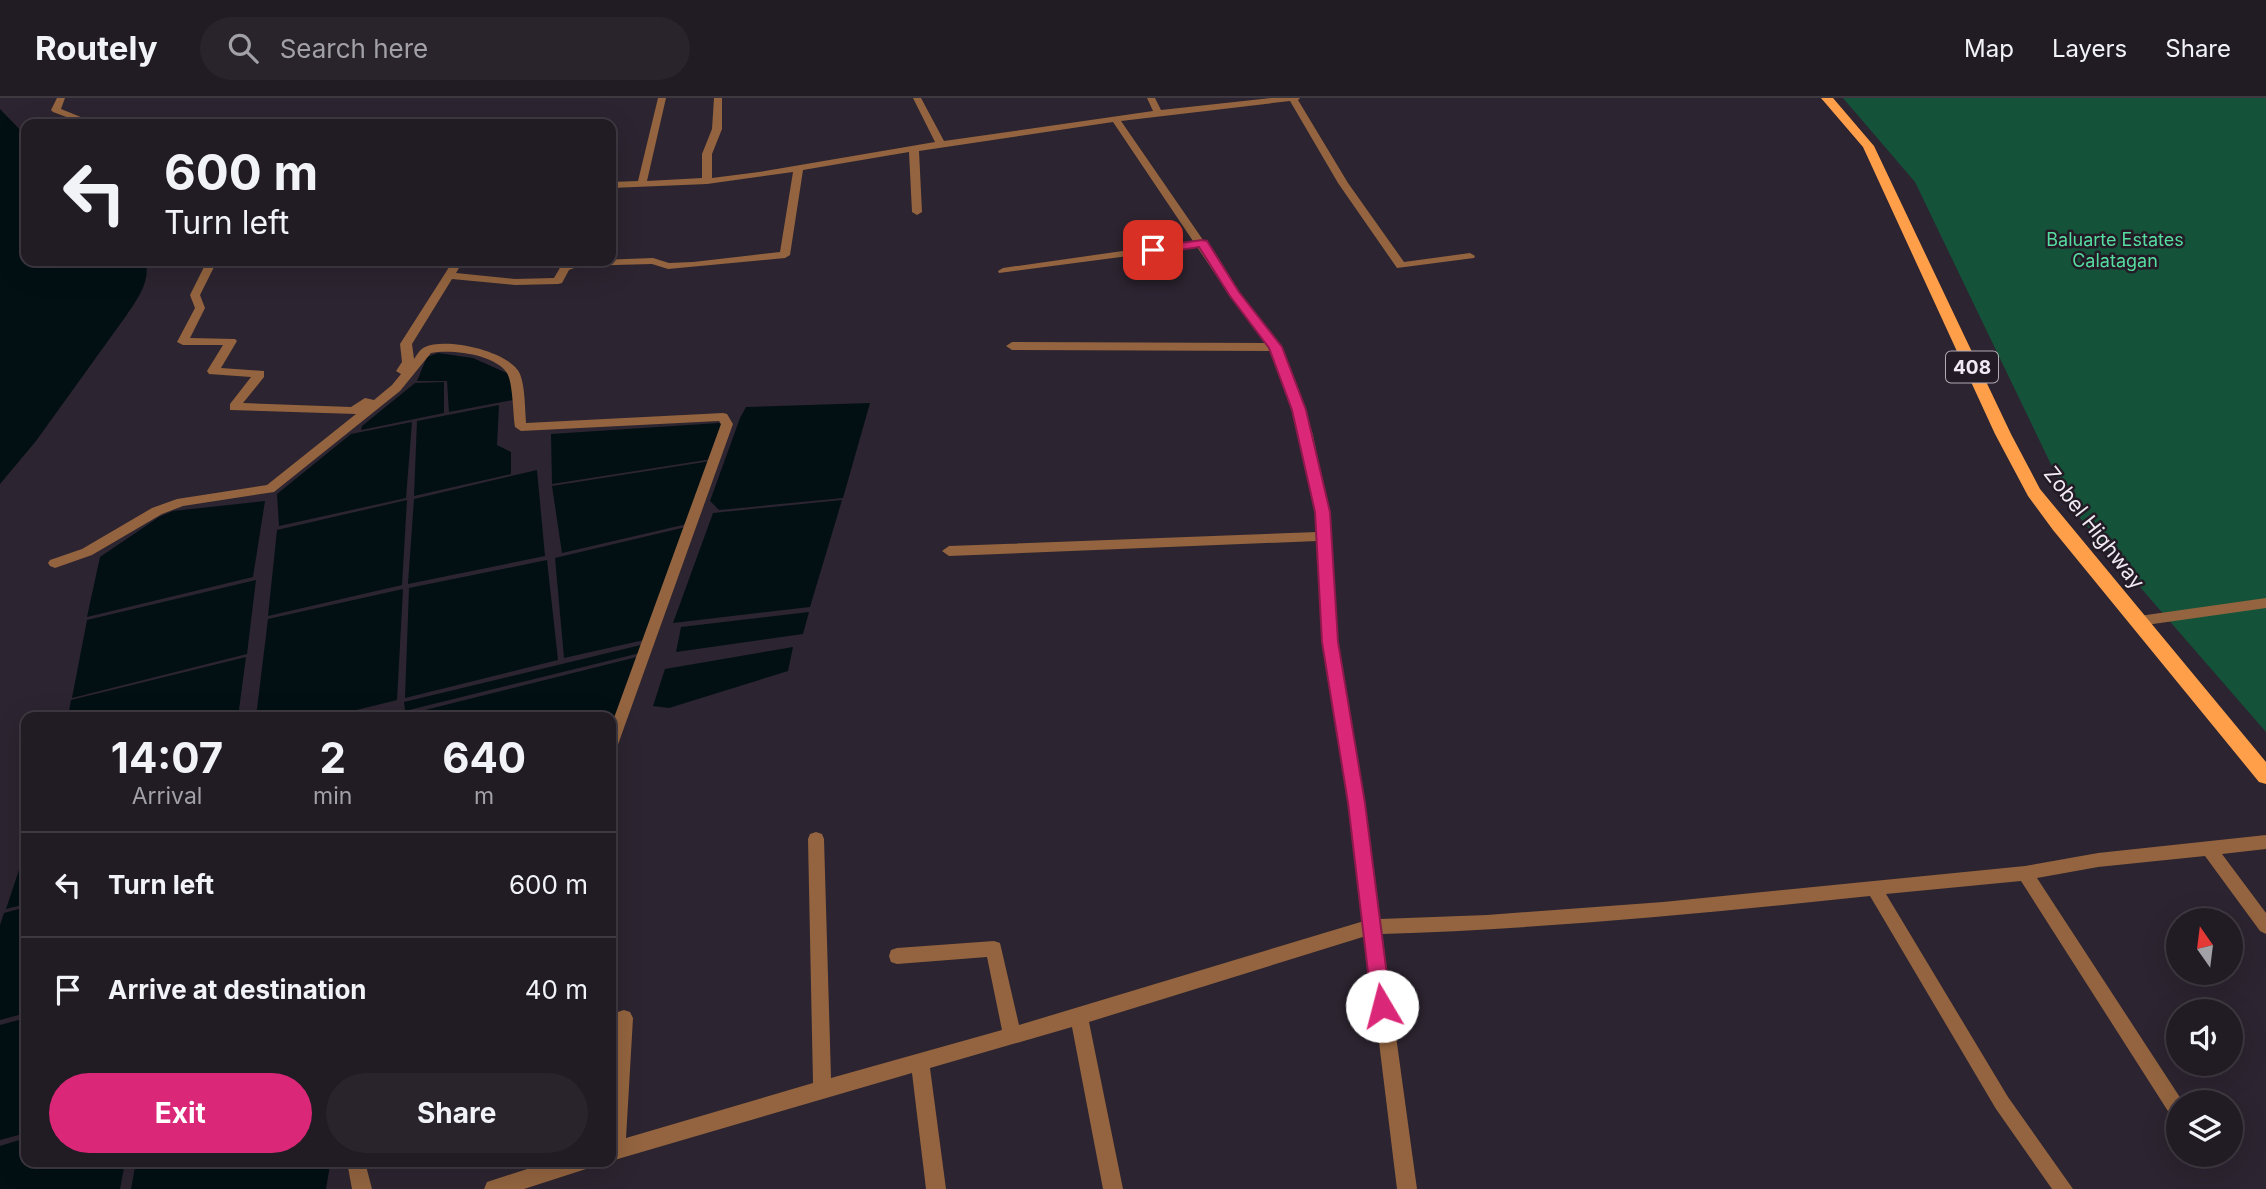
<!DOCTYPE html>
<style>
body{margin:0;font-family:Inter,sans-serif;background:#29242c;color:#f1f3f6;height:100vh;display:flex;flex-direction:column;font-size:26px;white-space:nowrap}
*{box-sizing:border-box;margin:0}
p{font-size:23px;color:#a2a1a6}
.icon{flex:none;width:38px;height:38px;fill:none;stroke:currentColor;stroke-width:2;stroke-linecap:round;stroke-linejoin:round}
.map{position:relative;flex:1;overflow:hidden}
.drawer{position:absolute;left:21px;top:614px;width:595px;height:455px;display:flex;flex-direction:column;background:#211b24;border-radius:14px;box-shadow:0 7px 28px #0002,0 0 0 2px #3e3941}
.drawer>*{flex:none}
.hud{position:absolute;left:21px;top:21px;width:595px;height:147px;border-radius:14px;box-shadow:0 7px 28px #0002,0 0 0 2px #3e3941;background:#211b24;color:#f1f3f6;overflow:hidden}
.needle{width:46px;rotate:346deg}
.tools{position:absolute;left:2166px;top:810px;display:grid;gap:14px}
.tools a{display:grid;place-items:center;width:77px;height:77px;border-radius:50%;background:#211b24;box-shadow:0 7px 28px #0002,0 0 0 2px #3e3941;font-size:35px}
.pin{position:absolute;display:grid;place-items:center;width:60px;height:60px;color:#fff;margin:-30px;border-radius:14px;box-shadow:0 4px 10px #0006}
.me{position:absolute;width:77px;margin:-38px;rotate:352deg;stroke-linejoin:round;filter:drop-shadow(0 0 5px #0008)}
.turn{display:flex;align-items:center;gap:24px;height:147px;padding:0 28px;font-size:32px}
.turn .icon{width:91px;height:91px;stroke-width:2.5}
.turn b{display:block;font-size:49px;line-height:60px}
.eta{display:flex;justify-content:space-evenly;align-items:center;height:119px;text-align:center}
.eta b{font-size:42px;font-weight:700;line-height:49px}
.button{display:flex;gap:14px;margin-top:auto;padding:14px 28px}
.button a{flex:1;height:80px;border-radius:42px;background:#db2777;color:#fff;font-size:28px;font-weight:700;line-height:80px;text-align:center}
.button a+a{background:#29242c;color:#f1f3f6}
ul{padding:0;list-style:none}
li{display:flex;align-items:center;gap:21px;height:105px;padding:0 28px;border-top:2px solid #3e3941}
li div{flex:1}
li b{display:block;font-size:26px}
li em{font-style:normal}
header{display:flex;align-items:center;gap:42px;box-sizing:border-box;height:98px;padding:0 35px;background:#211b24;border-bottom:2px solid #3e3941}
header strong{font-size:33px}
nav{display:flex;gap:38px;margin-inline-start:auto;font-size:24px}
.search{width:490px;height:63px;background:#29242c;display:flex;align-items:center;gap:18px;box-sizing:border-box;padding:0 24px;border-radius:38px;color:#a2a1a6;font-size:26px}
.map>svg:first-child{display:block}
.green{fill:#145339}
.water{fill:#021014}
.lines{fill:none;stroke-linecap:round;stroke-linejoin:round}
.minor{fill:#93643f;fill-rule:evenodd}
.primary{fill:#ff9f4a;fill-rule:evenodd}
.route{fill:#db2777;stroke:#8e194d;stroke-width:2}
.labels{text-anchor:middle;stroke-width:5;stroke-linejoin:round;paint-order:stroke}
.far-park-label{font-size:18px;fill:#56dea1;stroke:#231b26}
.shield{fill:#231b26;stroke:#b2acb5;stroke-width:2}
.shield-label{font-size:19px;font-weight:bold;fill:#f0eaf2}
.street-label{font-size:21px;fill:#f0eaf2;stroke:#231b26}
</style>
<header>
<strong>Routely</strong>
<div class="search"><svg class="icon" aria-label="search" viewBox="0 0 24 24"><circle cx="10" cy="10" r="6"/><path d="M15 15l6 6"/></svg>Search here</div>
<nav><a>Map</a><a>Layers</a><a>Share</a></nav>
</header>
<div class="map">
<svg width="2266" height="1091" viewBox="0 0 2266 1091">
<rect width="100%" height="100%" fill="#2c2430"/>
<path class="green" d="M 1843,0 L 2266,0 L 2266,634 L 2073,412 L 1915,84 Z"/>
<g class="water">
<path d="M 0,11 L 26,38 L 26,163 L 146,163 C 150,185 138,200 126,218 L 36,343 L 0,386 Z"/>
<path d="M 438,255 L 473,260 L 511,277 L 513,302 L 449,314 L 447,283 L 417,283 L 427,259 Z"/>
<path d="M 444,284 L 444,315 L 361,332 L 362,328 L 415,285 Z"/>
<path d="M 870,305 L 843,400 L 719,412 L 710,403 L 740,320 L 746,309 Z"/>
<path d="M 499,307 L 497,347 L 511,354 L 511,376 L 414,398 L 417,323 Z"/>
<path d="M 412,324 L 406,400 L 279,428 L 277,396 L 351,336 Z"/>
<path d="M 719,325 L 723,327 L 712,361 L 552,386 L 551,336 Z"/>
<path d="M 711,363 L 687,426 L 562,455 L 552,388 Z"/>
<path d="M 537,372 L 545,458 L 408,486 L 414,401 Z"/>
<path d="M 407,402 L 402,487 L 268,518 L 277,432 Z"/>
<path d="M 842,402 L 810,509 L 673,525 L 713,415 Z"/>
<path d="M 265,403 L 253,479 L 87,519 L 100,459 L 159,419 L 173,413 Z"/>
<path d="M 686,429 L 644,542 L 564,560 L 555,460 Z"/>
<path d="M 547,462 L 558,562 L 405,600 L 409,490 Z"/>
<path d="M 256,482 L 247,556 L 72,600 L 87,522 Z"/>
<path d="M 403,491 L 397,602 L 328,619 L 256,619 L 268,521 Z"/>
<path d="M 809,514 L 803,536 L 676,554 L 681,529 Z"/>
<path d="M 645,546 L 640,555 L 405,613 L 404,604 Z"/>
<path d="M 793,549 L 788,573 L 669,610 L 653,608 L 665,571 Z"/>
<path d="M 641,558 L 618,628 L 611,635 L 611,620 L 401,618 Z"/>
<path d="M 246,559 L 238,619 L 68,619 L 71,602 Z"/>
<path d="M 26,751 L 26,806 L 6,811 Z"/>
<path d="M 26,809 L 26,915 L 0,922 L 0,827 L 4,815 Z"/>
<path d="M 26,920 L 26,1035 L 0,1042 L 0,927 Z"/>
<path d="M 26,1040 L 26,1064 L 125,1064 L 120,1091 L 0,1091 L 0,1048 Z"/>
<path d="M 136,1064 L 330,1064 L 330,1067 L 326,1091 L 131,1091 Z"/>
</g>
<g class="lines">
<g class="minor">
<path d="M 57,0 L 65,0 L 61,11 L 98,26 L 85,26 L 53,14 L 51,12 Z"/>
<path d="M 658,0 L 666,0 L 647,83 L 702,80 L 702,56 L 712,31 L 714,0 L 722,0 L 722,31 L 712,56 L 712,80 L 759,74 L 935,44 L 913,0 L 921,0 L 944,43 L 1153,13 L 1147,0 L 1155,0 L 1161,12 L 1271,0 L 1300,0 L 1298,2 L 1348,85 L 1404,164 L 1470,155 L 1475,158 L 1474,160 L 1397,170 L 1338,85 L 1290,3 L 1121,23 L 1203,142 L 1207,145 L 1206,147 L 1238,194 L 1281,249 L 1297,287 L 1313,337 L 1328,414 L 1337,544 L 1365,705 L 1380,821 L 1487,817 L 1663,804 L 2025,768 L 2098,755 L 2266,737 L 2266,751 L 2222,756 L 2266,815 L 2266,836 L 2260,833 L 2205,758 L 2098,769 L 2037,780 L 2183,1004 L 2179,1004 L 2179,1024 L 2173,1021 L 2021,783 L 1886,796 L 2008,999 L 2073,1091 L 2052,1091 L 1996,1011 L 1870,798 C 1707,815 1545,831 1382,836 L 1417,1091 L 1397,1091 L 1366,838 L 1089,924 L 1123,1091 L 1103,1091 L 1072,929 L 930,970 L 946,1091 L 926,1091 L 912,975 L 611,1063 L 611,989 L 615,920 L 618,914 L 624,912 L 630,914 L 633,920 L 626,1040 L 813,985 L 808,741 L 810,736 L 816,734 L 822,736 L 824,741 L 831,980 L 1002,932 L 987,859 L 897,866 L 891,864 L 889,858 L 891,852 L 897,850 L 994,843 L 1000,845 L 1019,927 L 1364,823 L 1349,705 L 1323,544 L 1317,443 L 949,458 L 942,453 L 949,448 L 1317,434 C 1313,371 1295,310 1271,253 L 1012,252 L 1006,248 L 1012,244 L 1266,245 L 1230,198 L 1197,149 L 999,175 L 998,173 L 1003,170 L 1193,143 L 1113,24 L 919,53 L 922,114 L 917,117 L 912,114 L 909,54 L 803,72 L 790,157 L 785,160 L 668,171 L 652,166 L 579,168 L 569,172 L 562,185 L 558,186 L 515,187 L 452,181 L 412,246 L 414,261 C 417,257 420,251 425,249 C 446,239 510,253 520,276 C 525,288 525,311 526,325 L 723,315 L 727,316 L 733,326 L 616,652 L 611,654 L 611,628 L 721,326 L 719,323 L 521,333 L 515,329 C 513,316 513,285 507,275 C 495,256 451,251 431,255 L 400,293 L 274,394 L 183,408 L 162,416 L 92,457 L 55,470 L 50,468 L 48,465 L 50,462 L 82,451 L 152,410 L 177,401 L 267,387 L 356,316 L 230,312 L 230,306 L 251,279 L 209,276 L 207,273 L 223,247 L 183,247 L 177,244 L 195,210 L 190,197 L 207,163 L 217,163 L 200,197 L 205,210 L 190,240 L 235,241 L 237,243 L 221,270 L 264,273 L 264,279 L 243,305 L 351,309 L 365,300 L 374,302 L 392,287 L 401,276 L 396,273 L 402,264 L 400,246 L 453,163 L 463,163 L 456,175 L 515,181 L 554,180 L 561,168 L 574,163 L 653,160 L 669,165 L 693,164 L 780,154 L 793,74 L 707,86 L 611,90 L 611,84 L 638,83 Z"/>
<path d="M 2266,500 L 2266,510 L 2139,528 L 2132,523 L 2139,518 Z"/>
<path d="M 2197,1057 L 2216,1057 L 2217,1061 L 2215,1068 L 2208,1070 L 2201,1068 Z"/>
<path d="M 347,1064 L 365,1064 L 372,1091 L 352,1091 Z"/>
<path d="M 549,1064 L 588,1064 L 586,1071 L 524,1091 L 484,1091 L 487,1084 Z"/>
</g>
<path class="primary" d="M 1821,0 L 1833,0 L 1874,48 L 2011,336 L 2040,391 L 2266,664 L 2266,686 L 2259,684 L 2053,432 L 2028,398 L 1995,336 L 1863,49 Z"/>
</g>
<path class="route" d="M 1202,142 L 1207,143 L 1239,194 L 1282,249 L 1306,312 L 1330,414 L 1338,544 L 1365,705 L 1391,908 L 1389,915 L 1382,917 L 1375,915 L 1372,908 L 1348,705 L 1322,544 L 1315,414 L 1292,312 L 1269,250 L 1230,198 L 1199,149 L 1153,156 L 1147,152 L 1153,149 Z"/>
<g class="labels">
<g class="far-park-label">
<text x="2115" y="148">Baluarte Estates<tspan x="2115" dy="21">Calatagan</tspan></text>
</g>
<rect class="shield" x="1946" y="253.5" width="52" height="31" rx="5"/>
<g class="shield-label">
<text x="1972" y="276">408</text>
</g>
<g class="street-label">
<text transform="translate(2094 430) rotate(52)" y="7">Zobel Highway</text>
</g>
</g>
</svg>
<div class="tools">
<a><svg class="needle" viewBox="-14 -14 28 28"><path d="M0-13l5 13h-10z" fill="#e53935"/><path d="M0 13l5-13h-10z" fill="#a2a1a6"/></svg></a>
<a><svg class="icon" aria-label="sound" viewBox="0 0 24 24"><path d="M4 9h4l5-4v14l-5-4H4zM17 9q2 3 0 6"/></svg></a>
<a><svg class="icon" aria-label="layers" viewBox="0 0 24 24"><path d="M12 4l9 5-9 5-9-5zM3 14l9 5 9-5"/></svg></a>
</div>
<div class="pin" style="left:1153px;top:152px;background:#d93025"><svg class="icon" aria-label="arrive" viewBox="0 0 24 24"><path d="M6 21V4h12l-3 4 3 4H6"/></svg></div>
<svg class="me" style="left:1382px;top:908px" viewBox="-20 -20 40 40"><circle r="19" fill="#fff"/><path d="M0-13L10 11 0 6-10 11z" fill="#db2777"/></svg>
<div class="hud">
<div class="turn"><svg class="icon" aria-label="left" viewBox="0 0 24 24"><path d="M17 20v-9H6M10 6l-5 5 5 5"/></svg><div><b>600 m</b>Turn left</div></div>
</div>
<section class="drawer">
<div class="eta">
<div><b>14:07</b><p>Arrival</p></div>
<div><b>2</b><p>min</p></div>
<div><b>640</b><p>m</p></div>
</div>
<ul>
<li><svg class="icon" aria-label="left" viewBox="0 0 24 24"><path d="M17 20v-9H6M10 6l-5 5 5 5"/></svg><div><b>Turn left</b></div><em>600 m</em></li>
<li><svg class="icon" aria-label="arrive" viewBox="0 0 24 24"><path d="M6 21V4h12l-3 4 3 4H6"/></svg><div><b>Arrive at destination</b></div><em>40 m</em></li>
</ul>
<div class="button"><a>Exit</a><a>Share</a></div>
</section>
</div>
